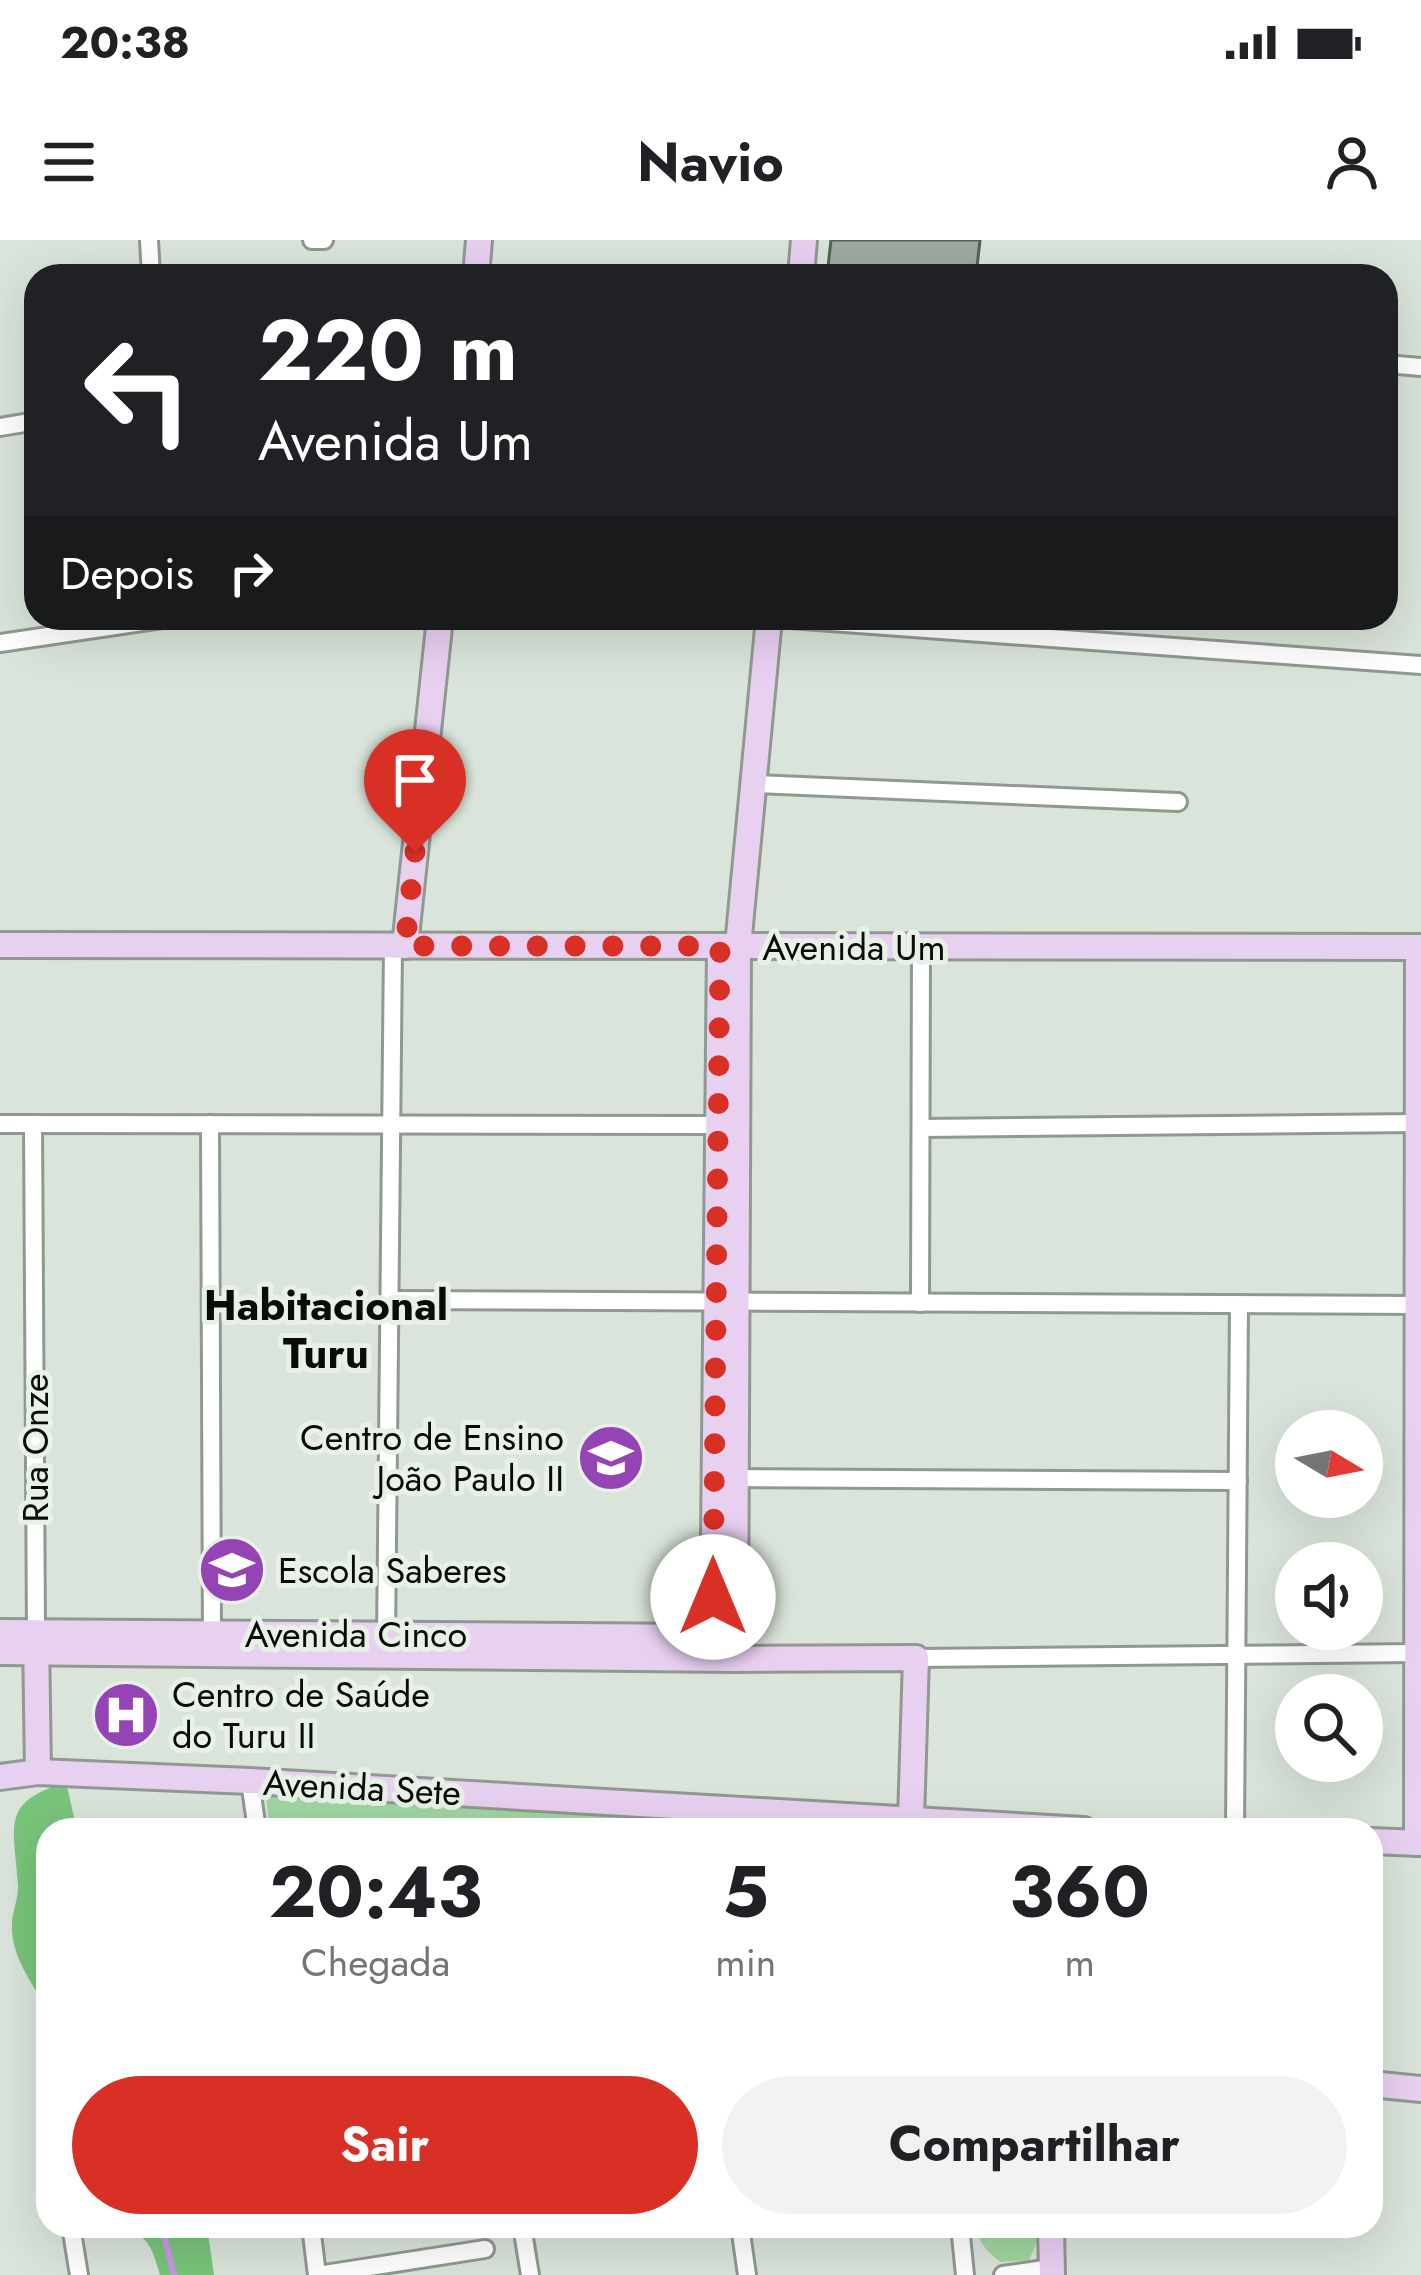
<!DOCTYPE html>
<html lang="pt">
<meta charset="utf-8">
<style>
body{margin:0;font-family:Jost,sans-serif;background:#f2f2f2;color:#202124;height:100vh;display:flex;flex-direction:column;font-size:45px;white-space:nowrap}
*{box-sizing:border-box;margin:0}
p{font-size:39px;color:#757577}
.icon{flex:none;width:66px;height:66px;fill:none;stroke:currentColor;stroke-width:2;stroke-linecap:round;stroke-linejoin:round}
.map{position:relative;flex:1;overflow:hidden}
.details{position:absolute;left:36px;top:1578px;width:1347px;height:420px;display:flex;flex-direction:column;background:#fff;border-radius:36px;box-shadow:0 12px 48px #0002}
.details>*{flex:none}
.guide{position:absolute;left:24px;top:24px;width:1374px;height:366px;border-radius:36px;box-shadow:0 12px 48px #0002;background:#202124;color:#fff;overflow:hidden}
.needle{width:78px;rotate:100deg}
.tools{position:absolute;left:1275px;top:1170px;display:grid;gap:24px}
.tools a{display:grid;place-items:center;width:108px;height:108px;border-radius:50%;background:#fff;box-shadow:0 12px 48px #0002;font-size:60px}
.pin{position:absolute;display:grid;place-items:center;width:102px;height:102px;color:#fff;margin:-123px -51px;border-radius:50% 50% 50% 0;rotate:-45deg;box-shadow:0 0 12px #0007}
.pin .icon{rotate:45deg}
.me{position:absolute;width:132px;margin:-66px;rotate:0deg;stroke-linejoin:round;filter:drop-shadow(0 0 9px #0008)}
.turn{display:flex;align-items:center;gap:42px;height:252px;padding:0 36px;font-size:54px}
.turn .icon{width:156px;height:156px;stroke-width:2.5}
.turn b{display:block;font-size:84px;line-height:102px}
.then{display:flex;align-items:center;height:114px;padding:0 36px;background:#0003;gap:24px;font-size:45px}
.eta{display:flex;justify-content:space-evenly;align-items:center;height:204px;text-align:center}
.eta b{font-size:72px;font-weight:700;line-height:84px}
.action{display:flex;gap:24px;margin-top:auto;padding:24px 36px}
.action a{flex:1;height:138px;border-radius:72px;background:#d93025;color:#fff;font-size:48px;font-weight:700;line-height:138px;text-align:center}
.action a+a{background:#f2f2f2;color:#202124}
.status{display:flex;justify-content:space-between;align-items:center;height:84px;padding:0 60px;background:#fff;direction:ltr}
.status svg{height:33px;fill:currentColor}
header{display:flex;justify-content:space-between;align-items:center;height:156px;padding:0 36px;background:#fff;font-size:54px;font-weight:700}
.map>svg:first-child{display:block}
.green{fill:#a0d5a0}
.forest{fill:#79c47b}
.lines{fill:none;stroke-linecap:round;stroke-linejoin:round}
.stream{stroke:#cd95e6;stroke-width:6}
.building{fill:#a1aaa1;stroke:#586058;stroke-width:3}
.street-casing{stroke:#909990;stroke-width:22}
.secondary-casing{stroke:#909990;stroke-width:30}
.street{stroke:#fff;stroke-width:16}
.secondary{stroke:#e8d0f1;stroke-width:24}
.route{stroke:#d93025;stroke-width:21;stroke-dasharray:0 37.8}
.labels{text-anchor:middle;stroke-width:10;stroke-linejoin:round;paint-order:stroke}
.street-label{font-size:36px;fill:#090c09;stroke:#e8f1e7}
.poi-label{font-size:36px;fill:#090c09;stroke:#e8f1e7;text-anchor:start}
.quarter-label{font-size:42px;font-weight:bold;fill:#090c09;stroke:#e8f1e7}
</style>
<div class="status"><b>20:38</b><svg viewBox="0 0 49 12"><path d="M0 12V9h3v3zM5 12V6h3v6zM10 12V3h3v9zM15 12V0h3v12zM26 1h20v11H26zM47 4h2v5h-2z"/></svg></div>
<header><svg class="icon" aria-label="menu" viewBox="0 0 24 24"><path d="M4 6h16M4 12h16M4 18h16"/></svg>Navio<svg class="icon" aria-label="person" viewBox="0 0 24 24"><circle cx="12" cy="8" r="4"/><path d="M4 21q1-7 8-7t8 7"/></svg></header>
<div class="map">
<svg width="1421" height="2035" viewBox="0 0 1421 2035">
<rect width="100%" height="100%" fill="#dae4da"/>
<g class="green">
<path d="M 266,1556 L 674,1580 L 609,1590 L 270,1590 Z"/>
<path d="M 976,1986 L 1036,1986 L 1036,2004 L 1029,2020 L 1000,2022 C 988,2012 978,2003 976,1986 Z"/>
</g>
<g class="forest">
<path d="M 66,1542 L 77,1590 L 48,1590 L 48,1769 C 31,1742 10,1715 12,1682 C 13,1669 19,1657 18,1644 C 14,1584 0,1563 66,1542 Z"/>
<path d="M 120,1986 L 207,1986 L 214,2035 L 160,2035 C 151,2005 150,1998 120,1986 Z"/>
</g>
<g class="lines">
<g class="stream">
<path d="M 55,1585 L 55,1590"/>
<path d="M 162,1986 L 174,2035"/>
</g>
</g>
<path class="building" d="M 831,0 L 980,0 L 976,36 L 827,36 Z"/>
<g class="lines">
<g class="street-casing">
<g id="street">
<path d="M 149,0 L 151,36"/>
<path d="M 312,0 L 324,0"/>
<path d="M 1386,124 L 1421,127"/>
<path d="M 0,187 L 36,181"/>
<path d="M 776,378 L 1421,425"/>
<path d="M 0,403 L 169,378"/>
<path d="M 754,544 L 1178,562"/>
<path d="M 0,884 L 725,885"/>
<path d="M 33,884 L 36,1392"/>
<path d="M 210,884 L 212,1399"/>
<path d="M 921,888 L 1418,883"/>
<path d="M 390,1060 L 1421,1065"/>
<path d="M 920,1063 L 921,708"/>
<path d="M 729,1238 L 1238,1241"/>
<path d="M 386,1401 L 393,706"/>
<path d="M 916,1418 L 1417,1413"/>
<path d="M 250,1541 L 257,1590"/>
<path d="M 683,1565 L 686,1590"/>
<path d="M 1235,1590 L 1239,1064"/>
<path d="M 311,1986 L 317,2035"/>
<path d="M 522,1986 L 530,2035"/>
<path d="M 740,1986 L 747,2035"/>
<path d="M 960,1986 L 965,2035"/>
<path d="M 72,1992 L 79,2035"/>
<path d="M 318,2035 L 485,2009"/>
<path d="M 1003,2035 L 1052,2028"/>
</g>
</g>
<g class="secondary-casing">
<g id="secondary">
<path d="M 476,36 L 479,0"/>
<path d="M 801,36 L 804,0"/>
<path d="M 0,705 L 1421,707"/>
<path d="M 405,706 L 440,378"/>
<path d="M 0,1392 L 713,1397 L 735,1419"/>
<path d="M 36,1397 L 38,1532"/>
<path d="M 713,1397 L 720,706"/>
<path d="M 0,1412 L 735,1419 L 916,1418 L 911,1580"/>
<path d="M 735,1419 L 738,706 L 769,378"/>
<path d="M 0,1537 L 38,1532 L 250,1541 L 1084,1590"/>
<path d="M 1371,1601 L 1421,1603"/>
<path d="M 1417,1603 L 1418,707"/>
<path d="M 1371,1844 L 1421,1849"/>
<path d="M 1051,1986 L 1052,2035"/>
</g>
</g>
<use href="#street" class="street"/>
<use href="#secondary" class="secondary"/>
</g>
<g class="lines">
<path class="route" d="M 415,612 L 405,706 L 720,706 L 713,1357"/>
</g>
<defs>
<g id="school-disc" transform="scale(3.45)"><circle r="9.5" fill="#9444b4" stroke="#e8f1e7"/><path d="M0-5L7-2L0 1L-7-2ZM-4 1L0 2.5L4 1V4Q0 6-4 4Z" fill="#fff"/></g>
<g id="hospital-disc" transform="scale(3.45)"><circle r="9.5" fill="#9444b4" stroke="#e8f1e7"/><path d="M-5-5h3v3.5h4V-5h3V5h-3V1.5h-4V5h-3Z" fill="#fff"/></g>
</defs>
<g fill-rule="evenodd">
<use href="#school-disc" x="611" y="1218"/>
<use href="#school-disc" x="232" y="1330"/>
<use href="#hospital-disc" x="126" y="1475"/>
</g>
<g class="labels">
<g class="street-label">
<text x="854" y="720">Avenida Um</text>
<text transform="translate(35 1208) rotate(-90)" y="13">Rua Onze</text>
<text x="356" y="1407">Avenida Cinco</text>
<text transform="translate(362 1547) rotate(3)" y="13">Avenida Sete</text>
</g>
<g class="poi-label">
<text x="564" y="1210" text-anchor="end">Centro de Ensino<tspan x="564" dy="41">João Paulo II</tspan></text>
<text x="278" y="1343">Escola Saberes</text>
<text x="172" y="1467">Centro de Saúde<tspan x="172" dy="41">do Turu II</tspan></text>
</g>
<g class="quarter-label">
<text x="326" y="1080">Habitacional<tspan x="326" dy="48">Turu</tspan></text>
</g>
</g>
</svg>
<div class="tools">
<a><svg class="needle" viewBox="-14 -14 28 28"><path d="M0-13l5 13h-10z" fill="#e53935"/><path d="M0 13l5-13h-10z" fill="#757577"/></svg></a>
<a><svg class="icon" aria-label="sound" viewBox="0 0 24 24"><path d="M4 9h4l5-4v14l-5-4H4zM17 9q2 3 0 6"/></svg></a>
<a><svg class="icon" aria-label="search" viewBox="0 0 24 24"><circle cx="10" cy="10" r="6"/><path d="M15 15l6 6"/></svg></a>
</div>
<div class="pin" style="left:415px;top:612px;background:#d93025"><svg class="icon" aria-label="arrive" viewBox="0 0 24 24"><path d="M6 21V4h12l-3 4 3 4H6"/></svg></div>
<svg class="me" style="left:713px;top:1357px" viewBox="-20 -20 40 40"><circle r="19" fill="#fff"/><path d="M0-13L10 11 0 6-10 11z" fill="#d93025"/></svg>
<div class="guide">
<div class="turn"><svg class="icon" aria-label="left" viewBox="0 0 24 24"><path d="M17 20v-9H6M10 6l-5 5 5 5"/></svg><div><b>220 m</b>Avenida Um</div></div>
<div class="then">Depois<svg class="icon" aria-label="right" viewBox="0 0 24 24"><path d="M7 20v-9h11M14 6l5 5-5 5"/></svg></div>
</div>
<section class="details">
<div class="eta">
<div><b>20:43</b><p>Chegada</p></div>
<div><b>5</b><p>min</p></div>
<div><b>360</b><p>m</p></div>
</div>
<div class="action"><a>Sair</a><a>Compartilhar</a></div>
</section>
</div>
